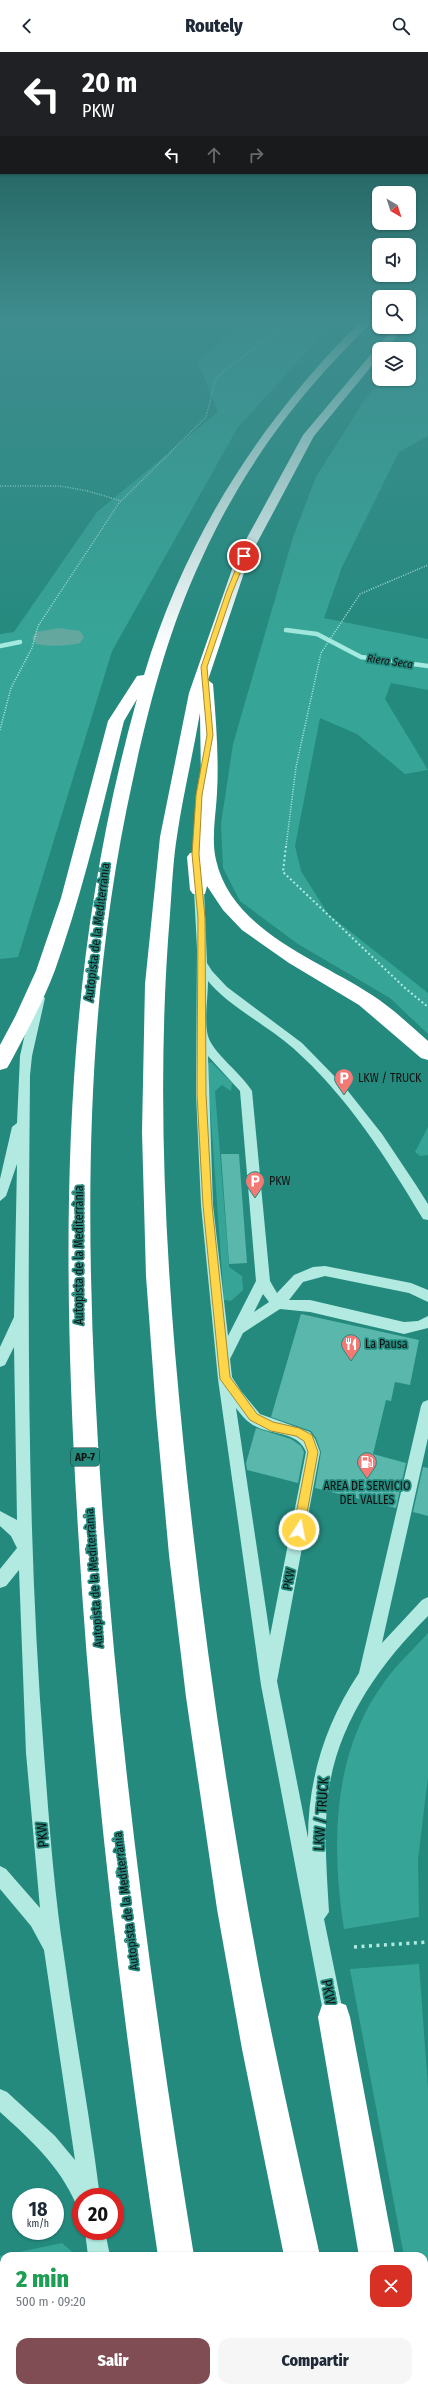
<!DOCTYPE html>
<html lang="es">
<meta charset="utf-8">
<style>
body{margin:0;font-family:"Fira Sans Condensed",sans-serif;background:#f6f6f7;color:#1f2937;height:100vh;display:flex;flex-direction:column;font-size:15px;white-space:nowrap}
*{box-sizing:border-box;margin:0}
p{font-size:13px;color:#747a83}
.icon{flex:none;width:22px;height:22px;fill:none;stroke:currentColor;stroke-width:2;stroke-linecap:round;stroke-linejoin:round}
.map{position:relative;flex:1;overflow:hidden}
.details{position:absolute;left:0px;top:2200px;width:428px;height:140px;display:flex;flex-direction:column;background:#fff;border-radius:12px 12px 0 0;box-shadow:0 1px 3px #0004}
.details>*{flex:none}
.hud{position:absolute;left:0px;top:0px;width:428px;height:122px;box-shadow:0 1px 3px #0004;background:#202124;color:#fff;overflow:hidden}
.needle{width:26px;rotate:141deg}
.fabs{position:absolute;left:372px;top:134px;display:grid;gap:8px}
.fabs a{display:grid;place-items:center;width:44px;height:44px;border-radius:8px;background:#fff;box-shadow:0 1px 3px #0004;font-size:20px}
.speed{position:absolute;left:12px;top:2136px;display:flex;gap:8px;font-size:20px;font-weight:700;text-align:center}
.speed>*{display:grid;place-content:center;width:52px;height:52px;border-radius:50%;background:#fff;box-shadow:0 1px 3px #0004;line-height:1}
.speed small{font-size:10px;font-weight:400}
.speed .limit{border:6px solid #d22;background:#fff;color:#111}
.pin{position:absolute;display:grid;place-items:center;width:34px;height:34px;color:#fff;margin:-17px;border:2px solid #fff;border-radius:50%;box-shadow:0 1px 4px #0007}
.me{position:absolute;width:44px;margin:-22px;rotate:11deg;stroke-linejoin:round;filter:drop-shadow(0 0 3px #0008)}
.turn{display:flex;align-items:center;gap:14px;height:84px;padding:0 16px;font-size:18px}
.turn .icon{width:52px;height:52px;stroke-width:2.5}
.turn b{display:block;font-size:28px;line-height:34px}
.lanes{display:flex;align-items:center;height:38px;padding:0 16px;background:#0003;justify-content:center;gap:20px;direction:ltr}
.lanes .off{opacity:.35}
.round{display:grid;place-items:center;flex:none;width:42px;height:42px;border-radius:12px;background:#f6f6f7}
.headline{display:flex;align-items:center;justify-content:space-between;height:68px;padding:0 16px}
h1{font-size:24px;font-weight:800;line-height:30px;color:#1e9e55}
.primary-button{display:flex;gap:8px;margin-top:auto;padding:8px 16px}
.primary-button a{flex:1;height:46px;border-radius:12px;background:#7f4d53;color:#fff;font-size:16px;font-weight:800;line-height:46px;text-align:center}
.primary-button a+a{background:#f6f6f7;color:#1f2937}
header{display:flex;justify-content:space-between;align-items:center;height:52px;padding:0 16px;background:#fff;font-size:18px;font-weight:800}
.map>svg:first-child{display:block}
.green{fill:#36a597}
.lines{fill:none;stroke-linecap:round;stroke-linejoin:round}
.stream{stroke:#a6ebe1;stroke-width:4.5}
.river{fill:#65a8a0;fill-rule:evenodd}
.building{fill:#59b7ab}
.path-far2{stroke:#b2eae2;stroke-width:1.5;stroke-dasharray:1 1.5;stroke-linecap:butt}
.path-far1{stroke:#b2eae2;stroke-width:2;stroke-dasharray:2 2.5;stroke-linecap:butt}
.path{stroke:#b2eae2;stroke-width:3.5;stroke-dasharray:3 4.5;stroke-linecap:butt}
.lane{fill:#b2eae2;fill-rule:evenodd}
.highway{fill:#fff;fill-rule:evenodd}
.route{fill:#ffd54a;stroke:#a68a30}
.labels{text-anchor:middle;stroke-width:3.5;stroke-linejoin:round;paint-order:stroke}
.far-water-label{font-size:11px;font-style:italic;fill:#111;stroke:#248a7e}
.shield{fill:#248a7e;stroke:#173532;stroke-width:1}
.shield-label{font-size:11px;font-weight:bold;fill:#111}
.street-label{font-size:12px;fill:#111;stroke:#248a7e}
.poi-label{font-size:12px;fill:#111;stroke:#248a7e;text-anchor:start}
.near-street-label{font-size:14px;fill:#111;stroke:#248a7e}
</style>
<header><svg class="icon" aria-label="back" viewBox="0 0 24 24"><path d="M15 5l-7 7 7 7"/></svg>Routely<svg class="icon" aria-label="search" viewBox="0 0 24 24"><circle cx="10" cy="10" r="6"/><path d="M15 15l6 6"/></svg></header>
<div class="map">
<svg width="428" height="2340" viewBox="0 0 428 2340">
<rect width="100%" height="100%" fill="#248a7e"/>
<g class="green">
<path d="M 245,269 L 335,269 L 238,375 L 112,599 L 18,905 L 0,907 L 0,582 L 14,580 L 97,460 L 218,360 L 198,310 Z"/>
<path d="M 428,277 L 428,384 L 399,400 L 342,515 L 324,566 L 428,587 L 428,638 L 391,631 L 385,647 L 428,718 L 405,722 L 357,682 L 320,666 L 295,794 L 301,819 L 328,862 L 428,941 L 428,982 L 390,946 L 298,892 L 240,849 L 223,816 L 221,772 L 233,692 L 293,485 L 316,425 L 365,347 L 383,327 L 409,327 L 409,297 Z"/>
<path d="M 211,1010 L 232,1031 L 231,1039 L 222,1033 L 215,1039 L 229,1215 L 242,1224 L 243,1238 L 231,1249 L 224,1248 L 207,1012 Z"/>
<path d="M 428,1075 L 428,1103 L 420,1104 L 415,1100 Z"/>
<path d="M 428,1581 L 428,1725 L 418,1807 L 419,1865 L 344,1877 C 331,1793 332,1700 385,1629 C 397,1612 414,1597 428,1581 Z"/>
<path d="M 419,1912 L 428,2036 L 428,2322 L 424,2303 L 424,2204 L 404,2204 L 350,1917 Z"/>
<path d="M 62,2191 L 77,2204 L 4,2204 L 4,2336 L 101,2336 L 101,2340 L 0,2340 L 0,2204 Z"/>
</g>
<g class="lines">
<g class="stream">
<path d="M 286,578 L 317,582 L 361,605 L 428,614"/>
<path d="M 0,594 L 20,590"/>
</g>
<path class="river" d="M 59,576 L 80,579 L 84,585 L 80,591 C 67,594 49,595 36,592 L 32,586 L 36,580 Z"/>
</g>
<g class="building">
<path d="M 221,1102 L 239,1102 L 247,1211 L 229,1212 Z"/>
<path d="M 301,1262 L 419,1288 L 410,1333 L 395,1330 L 391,1349 L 386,1348 L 373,1402 L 406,1411 L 396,1456 L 315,1436 L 321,1400 L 316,1386 L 311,1379 L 271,1365 Z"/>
<path d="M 256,1376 L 291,1387 L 301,1394 L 304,1400 L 298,1431 L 247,1418 L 246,1411 Z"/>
<path d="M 423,1415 L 428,1416 L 428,1464 L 413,1460 Z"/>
</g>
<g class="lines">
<g class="path-far2">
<path d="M 0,434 L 60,434 L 88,439 L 121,449"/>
<path d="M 0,678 L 11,636 L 32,596 L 38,574 L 119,451 L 206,365 L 216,326 L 250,299 L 295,269"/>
<path d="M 286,795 L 296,715 L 321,601 L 360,542 L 428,513"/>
</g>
<path class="path-far1" d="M 286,794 L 283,820 L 405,936 L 428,955"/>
<path class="path" d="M 354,1895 L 428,1890"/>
<g class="lane">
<path d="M 199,835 L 204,838 L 207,911 L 212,919 L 227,935 L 302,991 L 344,1034 L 382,1082 L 416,1133 L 428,1152 L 428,1168 L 423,1167 C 386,1105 347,1044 293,996 C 268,974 227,953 208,929 C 208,945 204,969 208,984 C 212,1000 242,1022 252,1039 L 270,1229 L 277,1241 L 294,1223 L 313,1215 L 325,1214 L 411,1231 L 428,1238 L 428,1250 L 409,1241 L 325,1224 L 303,1230 L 289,1248 L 310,1248 L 404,1270 L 418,1269 L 428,1264 L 428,1276 L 404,1282 L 310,1260 L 280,1257 L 243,1281 L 230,1307 L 232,1325 L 241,1339 L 260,1362 L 310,1380 L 315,1387 L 320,1400 L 277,1629 L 308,1786 C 308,1727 326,1670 359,1621 L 421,1354 L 423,1350 L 428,1348 L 428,1386 L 382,1591 L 422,1548 L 428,1545 L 428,1564 C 376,1616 333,1678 327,1753 C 324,1789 327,1825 329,1860 L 324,1867 L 344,1965 L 341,1972 L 334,1975 L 327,1972 L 324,1965 L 261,1633 L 218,1327 L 201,1153 L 196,1042 L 197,897 L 194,838 ZM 208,1004 L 240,1039 L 256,1229 L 228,1284 L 213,1153 ZM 263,1242 L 269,1250 L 254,1260 ZM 236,1356 C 242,1364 248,1371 257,1375 C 273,1383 299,1380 306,1400 L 270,1584 Z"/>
<path d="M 39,942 L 45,946 L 32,1004 L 30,1023 C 28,1249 26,1476 44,1702 C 49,1768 54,1839 64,1904 C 75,1985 90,2065 100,2145 L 81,2145 L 81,2154 L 76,2152 C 59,2113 31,2088 0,2060 L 0,2037 L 7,2040 L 55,2084 L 75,2108 L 44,1898 L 31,1874 L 0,1837 L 0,1814 L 6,1817 L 40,1856 L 26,1701 L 19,1518 L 6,1534 L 0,1536 L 0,1517 L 17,1496 L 11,1484 L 0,1474 L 0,1459 L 17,1468 L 14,1295 L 5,1313 L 0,1315 L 0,1295 L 14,1265 L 17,1112 L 6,1144 L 0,1149 L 0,1127 L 12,1075 L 17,1071 L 20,1004 L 33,946 Z"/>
<path d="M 85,2179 L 105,2179 L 110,2204 L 88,2204 Z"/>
</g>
<g class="highway">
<path d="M 361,269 L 372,269 C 354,289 334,308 317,328 C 270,381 231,442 202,506 C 169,576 149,652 133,727 C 80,966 85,1209 102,1452 C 120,1706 153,1953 194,2204 L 158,2204 C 121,1957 91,1710 77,1460 C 61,1182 61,918 137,647 L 124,669 C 103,752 84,837 55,918 C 43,950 26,981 10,1011 L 7,1016 L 0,1018 L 0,993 L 15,965 L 36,919 L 61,846 L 108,669 L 137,624 L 144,623 C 185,486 260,369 361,269 Z"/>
<path d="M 394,275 L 404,275 L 386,297 L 379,297 L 379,305 L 314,384 L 249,506 L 208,628 L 213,632 C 216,668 219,705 217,741 C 216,763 211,786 216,808 C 232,879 317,907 372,943 C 392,956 410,973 428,989 L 428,1008 L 421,1006 L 359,953 L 289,911 L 242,878 L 223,858 L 207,834 L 205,842 L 193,842 L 190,838 L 187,805 L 190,801 L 197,800 L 201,727 L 200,661 C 193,702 183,743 177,784 C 173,809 172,836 170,862 C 158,1008 163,1154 175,1300 C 193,1511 222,1720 261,1928 C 279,2021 300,2112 320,2204 L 284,2204 L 242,1997 L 217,1857 L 186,1645 L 169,1503 L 156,1360 L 146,1224 L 142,1080 L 145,932 L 160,785 L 189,641 L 236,506 L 303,383 Z"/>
<path d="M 334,1949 L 346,1953 L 350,1965 L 395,2204 L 359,2204 L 318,1965 L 322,1953 Z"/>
<path d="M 101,2336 L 139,2336 L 140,2340 L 102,2340 Z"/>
<path d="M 178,2336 L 216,2336 L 217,2340 L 179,2340 Z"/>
<path d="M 312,2336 L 350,2336 L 351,2340 L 313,2340 Z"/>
<path d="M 381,2336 L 419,2336 L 420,2340 L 382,2340 Z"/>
</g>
</g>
<linearGradient id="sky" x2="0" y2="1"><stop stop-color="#144c45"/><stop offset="0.45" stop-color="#3f8d8f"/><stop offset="1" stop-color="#3f8d8f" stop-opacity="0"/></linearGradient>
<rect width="428" height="597" fill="url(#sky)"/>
<path class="route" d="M 244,502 L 247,504 L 232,541 L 207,615 L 213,683 L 202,743 L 199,802 L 205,866 L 206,1042 L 212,1153 L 230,1325 L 257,1362 L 273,1370 L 299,1376 L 312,1383 L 318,1400 L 304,1478 L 299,1483 L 293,1478 L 308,1400 L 304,1389 L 296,1384 L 271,1379 L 250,1368 L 220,1327 L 203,1153 L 197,1042 L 198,866 L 192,802 L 196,743 L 207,683 L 201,615 L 226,541 L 241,504 Z"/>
<defs>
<g id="parking-pin" transform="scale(1)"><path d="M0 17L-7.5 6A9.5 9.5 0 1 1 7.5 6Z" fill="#f47975" stroke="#248a7e"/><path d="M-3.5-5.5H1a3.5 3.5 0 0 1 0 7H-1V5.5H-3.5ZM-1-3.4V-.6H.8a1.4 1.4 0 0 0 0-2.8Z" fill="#fff"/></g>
<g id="restaurant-pin" transform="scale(1)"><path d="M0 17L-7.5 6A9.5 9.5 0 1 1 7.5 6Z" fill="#f47975" stroke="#248a7e"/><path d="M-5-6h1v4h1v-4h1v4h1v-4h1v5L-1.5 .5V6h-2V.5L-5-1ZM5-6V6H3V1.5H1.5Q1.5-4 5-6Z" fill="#fff"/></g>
<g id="fuel-pin" transform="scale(1)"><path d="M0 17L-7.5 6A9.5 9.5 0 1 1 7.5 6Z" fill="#f47975" stroke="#248a7e"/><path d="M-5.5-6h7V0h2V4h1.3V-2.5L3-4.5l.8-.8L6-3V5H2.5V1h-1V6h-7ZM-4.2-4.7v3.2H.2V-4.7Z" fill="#fff"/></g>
</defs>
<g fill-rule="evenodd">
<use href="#parking-pin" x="344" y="1026"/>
<use href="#parking-pin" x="255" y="1129"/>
<use href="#restaurant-pin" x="351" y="1292"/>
<use href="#fuel-pin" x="367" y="1410"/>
</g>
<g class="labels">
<g class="far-water-label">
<text transform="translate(390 609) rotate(8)" y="4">Riera Seca</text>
</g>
<rect class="shield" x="71" y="1396" width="28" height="18" rx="3"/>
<g class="shield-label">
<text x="85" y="1409">AP-7</text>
</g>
<g class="street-label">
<text transform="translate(97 880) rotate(-83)" y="4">Autopista de la Mediterrània</text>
<text transform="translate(79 1203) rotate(-90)" y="4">Autopista de la Mediterrània</text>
<text transform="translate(94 1526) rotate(-94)" y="4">Autopista de la Mediterrània</text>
<text transform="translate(289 1527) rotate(-79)" y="4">PKW</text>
<text transform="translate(126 1849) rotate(-97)" y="4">Autopista de la Mediterrània</text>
</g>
<g class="poi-label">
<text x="358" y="1030">LKW / TRUCK</text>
<text x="269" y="1133">PKW</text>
<text x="365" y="1296">La Pausa</text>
<text x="367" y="1438" text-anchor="middle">AREA DE SERVICIO<tspan x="367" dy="14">DEL VALLES</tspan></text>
</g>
<g class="near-street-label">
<text transform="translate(321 1762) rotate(-86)" y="5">LKW / TRUCK</text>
<text transform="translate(42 1783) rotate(-95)" y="5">PKW</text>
<text transform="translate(329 1940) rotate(79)" y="5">PKW</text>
</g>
</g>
</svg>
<div class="fabs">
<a><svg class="needle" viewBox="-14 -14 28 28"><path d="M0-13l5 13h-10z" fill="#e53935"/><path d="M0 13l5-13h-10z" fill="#747a83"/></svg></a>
<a><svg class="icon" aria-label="sound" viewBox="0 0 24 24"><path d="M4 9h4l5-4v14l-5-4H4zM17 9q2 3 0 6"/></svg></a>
<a><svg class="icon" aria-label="search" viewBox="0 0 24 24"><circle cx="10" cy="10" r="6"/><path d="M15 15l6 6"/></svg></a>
<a><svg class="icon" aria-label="layers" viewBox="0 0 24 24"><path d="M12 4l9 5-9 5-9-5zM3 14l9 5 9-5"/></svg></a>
</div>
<div class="speed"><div>18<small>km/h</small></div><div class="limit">20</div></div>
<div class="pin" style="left:244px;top:504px;background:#d93025"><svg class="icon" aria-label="arrive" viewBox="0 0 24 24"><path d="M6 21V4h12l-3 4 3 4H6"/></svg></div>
<svg class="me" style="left:299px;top:1478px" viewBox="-20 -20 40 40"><circle r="17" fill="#ffd54a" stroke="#fff" stroke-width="3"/><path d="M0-11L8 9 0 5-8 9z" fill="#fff"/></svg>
<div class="hud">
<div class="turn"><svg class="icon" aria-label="left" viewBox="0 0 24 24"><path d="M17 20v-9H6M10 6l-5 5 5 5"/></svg><div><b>20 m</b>PKW</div></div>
<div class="lanes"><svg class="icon" aria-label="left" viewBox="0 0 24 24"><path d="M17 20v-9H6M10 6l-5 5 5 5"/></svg><svg class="icon off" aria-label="ahead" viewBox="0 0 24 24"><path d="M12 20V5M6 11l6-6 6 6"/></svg><svg class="icon off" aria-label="right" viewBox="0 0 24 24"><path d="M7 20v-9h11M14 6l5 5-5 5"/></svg></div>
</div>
<section class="details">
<div class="headline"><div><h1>2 min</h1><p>500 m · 09:20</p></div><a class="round" style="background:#d93025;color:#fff"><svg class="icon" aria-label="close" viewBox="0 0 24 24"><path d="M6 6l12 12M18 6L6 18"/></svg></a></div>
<div class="primary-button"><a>Salir</a><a>Compartir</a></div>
</section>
</div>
